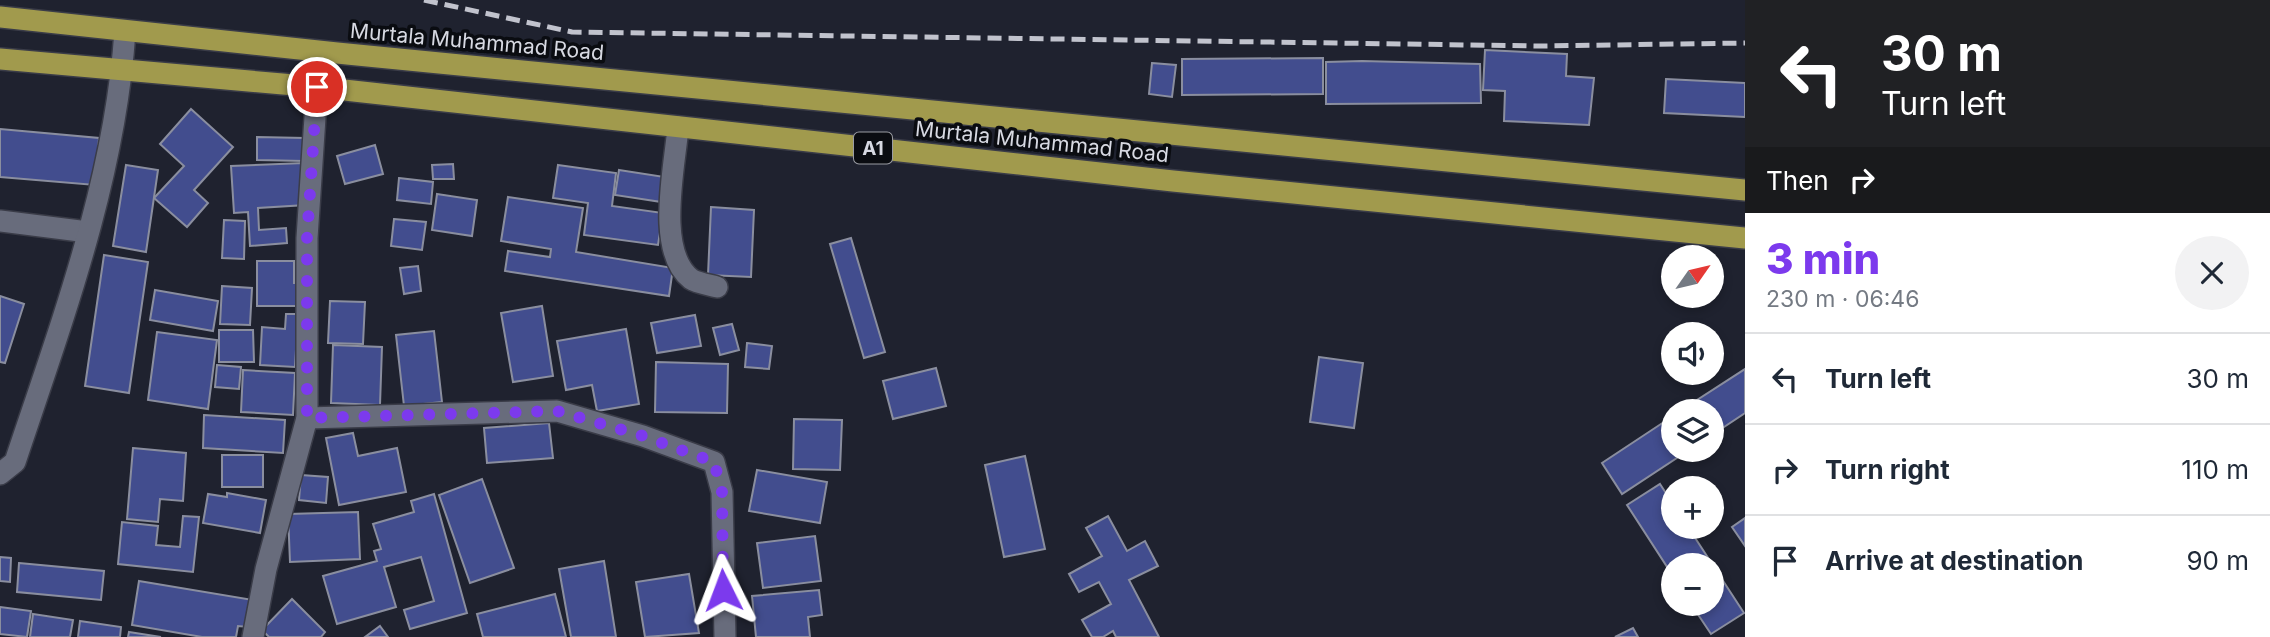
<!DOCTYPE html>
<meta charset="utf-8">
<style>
body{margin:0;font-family:Inter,sans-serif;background:#f2f2f3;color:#1f2937;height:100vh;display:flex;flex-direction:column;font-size:26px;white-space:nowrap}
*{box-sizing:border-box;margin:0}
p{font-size:23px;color:#747a83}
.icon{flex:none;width:38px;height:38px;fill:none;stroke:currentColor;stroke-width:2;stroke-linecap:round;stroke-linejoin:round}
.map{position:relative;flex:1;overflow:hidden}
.details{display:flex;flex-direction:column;background:#fff;width:525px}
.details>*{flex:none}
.guide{background:#202124;color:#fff;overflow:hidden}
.needle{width:46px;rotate:56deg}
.buttons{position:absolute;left:1661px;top:245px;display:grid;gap:14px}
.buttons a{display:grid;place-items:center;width:63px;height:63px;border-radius:50%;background:#fff;box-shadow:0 4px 10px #0003;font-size:35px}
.pin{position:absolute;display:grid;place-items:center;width:60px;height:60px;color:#fff;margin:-30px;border:4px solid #fff;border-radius:50%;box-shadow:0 2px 7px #0007}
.me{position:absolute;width:77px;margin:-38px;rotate:357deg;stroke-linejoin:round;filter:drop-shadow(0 0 5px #0008)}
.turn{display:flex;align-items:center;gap:24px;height:147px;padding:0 21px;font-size:32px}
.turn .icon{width:91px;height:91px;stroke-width:2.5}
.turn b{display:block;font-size:49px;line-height:60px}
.then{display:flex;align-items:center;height:66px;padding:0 21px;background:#0003;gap:14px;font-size:26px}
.round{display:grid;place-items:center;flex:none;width:74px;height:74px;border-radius:37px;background:#f2f2f3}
.headline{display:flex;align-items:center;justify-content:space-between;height:119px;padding:0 21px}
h1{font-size:42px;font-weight:800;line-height:52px;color:#7c3aed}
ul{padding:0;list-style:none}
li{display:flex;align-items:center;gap:21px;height:91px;padding:0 21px;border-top:2px solid #e0e1e3}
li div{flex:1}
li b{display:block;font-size:26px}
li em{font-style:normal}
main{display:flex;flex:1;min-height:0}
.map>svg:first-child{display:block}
.building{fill:#424d8e;stroke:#8a8e9f;stroke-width:2}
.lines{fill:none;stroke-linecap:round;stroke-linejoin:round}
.minor-casing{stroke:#3a3c48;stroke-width:24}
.highway-casing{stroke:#3a3c48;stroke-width:24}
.minor{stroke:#686c7c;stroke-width:21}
.highway{stroke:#a19a4d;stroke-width:21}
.rail{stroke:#c1c3cd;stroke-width:5;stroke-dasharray:14 7;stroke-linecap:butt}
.route{stroke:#7c3aed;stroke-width:12;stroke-dasharray:0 21.6}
.labels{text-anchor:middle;stroke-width:7;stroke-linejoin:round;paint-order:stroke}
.shield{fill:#0a0c11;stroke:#9a9ca3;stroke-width:2}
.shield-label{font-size:19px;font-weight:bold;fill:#d7d9e2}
.street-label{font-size:21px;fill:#d7d9e2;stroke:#0a0c11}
</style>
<main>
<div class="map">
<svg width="1745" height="637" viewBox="0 0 1745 637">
<rect width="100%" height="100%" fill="#1f222f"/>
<g class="building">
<path d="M 1485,50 L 1567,54 L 1566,76 L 1594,78 L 1589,125 L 1504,121 L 1505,91 L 1483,90 Z"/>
<path d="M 1323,58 L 1323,94 L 1182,95 L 1182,59 Z"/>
<path d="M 1362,61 L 1480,64 L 1481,103 L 1326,104 L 1326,62 Z"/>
<path d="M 1152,63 L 1176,65 L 1172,97 L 1149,94 Z"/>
<path d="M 1666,79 L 1745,83 L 1745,117 L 1664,113 Z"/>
<path d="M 191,109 L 233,147 L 194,190 L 208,203 L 187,227 L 154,198 L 184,166 L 160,144 Z"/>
<path d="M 0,129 L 99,138 L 95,185 L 0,177 Z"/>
<path d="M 257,137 L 305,138 L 304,161 L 257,160 Z"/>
<path d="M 375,145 L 383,174 L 345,184 L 337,156 Z"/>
<path d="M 304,163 L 306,205 L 258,208 L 259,230 L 286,228 L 287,243 L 250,246 L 248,212 L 234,213 L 231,166 Z"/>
<path d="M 453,164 L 454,179 L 433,179 L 432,165 Z"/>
<path d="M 126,165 L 158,170 L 146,252 L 113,246 Z"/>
<path d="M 558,165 L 616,173 L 612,206 L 663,213 L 658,245 L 584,235 L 588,203 L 553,198 Z"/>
<path d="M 619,170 L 671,178 L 668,203 L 615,195 Z"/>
<path d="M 399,178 L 433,182 L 431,204 L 397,200 Z"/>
<path d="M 437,194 L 477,200 L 472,236 L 432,230 Z"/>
<path d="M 508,197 L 583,208 L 576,252 L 673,268 L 669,296 L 505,271 L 508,251 L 550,257 L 551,249 L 501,241 Z"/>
<path d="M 711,207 L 754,210 L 751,277 L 708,275 Z"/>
<path d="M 394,219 L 426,222 L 422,250 L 391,246 Z"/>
<path d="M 224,220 L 245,221 L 244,259 L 222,258 Z"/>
<path d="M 851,238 L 885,352 L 864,358 L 830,244 Z"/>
<path d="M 104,255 L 148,262 L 129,393 L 85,386 Z"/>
<path d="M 257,261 L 294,261 L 294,283 L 304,283 L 304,306 L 257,306 Z"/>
<path d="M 418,266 L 421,291 L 404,294 L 400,268 Z"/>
<path d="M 222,286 L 252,288 L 250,325 L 220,324 Z"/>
<path d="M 155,290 L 218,301 L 213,331 L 150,320 Z"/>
<path d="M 0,296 L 24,304 L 5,363 L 0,362 Z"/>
<path d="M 330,301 L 365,302 L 363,344 L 328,343 Z"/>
<path d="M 542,306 L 553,376 L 513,382 L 501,313 Z"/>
<path d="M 286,314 L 298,314 L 295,367 L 260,365 L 262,327 L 285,329 Z"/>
<path d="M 695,315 L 701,346 L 657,353 L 651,323 Z"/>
<path d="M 732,324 L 739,350 L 720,355 L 713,328 Z"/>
<path d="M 626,329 L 639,404 L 597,411 L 592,385 L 566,390 L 557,341 Z"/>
<path d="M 219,330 L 253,330 L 254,362 L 219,362 Z"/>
<path d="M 434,331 L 442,402 L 404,406 L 396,335 Z"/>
<path d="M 157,332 L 217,340 L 208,409 L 148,400 Z"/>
<path d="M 747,343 L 772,346 L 769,369 L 745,367 Z"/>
<path d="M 333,345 L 382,347 L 380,405 L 331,403 Z"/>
<path d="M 1319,357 L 1363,363 L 1354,428 L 1310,422 Z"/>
<path d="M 656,362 L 728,364 L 727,413 L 655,412 Z"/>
<path d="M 217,365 L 241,367 L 239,389 L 215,387 Z"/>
<path d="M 936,368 L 946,406 L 893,419 L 883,381 Z"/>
<path d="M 1745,369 L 1745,413 L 1712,435 L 1712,411 L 1680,411 Z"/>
<path d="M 243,370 L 295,373 L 293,415 L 241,412 Z"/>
<path d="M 204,415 L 285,420 L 283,453 L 203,448 Z"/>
<path d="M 1673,416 L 1673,450 L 1689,450 L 1622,494 L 1602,463 Z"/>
<path d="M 794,419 L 842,420 L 840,470 L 793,469 Z"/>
<path d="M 549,423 L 553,458 L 487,463 L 484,428 Z"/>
<path d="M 353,433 L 358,456 L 397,448 L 406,492 L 339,505 L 326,438 Z"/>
<path d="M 133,448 L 186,453 L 183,501 L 160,499 L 158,522 L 127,519 Z"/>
<rect x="222" y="455" width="41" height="32"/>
<path d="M 1025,456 L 1045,549 L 1004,557 L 985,465 Z"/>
<path d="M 757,470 L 827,482 L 820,523 L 749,511 Z"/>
<path d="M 301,475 L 328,477 L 326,503 L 299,500 Z"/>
<path d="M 482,479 L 514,568 L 470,583 L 439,495 Z"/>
<path d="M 1660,484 L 1673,504 L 1673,527 L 1688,527 L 1744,613 L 1711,634 L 1691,604 L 1712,604 L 1712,565 L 1673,565 L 1673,576 L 1627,505 Z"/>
<path d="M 227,493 L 266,500 L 260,533 L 203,523 L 208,494 L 227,497 Z"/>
<path d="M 434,494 L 467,613 L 410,629 L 404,610 L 434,601 L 421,557 L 384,567 L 396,607 L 337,624 L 323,576 L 377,561 L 374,551 L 381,549 L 373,524 L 414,512 L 411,501 Z"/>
<path d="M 358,512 L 360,559 L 290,562 L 288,514 Z"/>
<path d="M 183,516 L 199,517 L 193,572 L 118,564 L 122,522 L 158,526 L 156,545 L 180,547 Z"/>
<path d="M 1108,516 L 1127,551 L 1145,541 L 1158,566 L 1129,580 L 1159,637 L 1116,637 L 1113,631 L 1103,637 L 1092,637 L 1082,620 L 1111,604 L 1099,582 L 1079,592 L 1069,574 L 1102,556 L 1086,528 Z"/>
<path d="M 1745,518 L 1745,546 L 1732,527 Z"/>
<path d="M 815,536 L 821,581 L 763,588 L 757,543 Z"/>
<path d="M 0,557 L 11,558 L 10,582 L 0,581 Z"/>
<path d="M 604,561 L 616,637 L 571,637 L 559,569 Z"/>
<path d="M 19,563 L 104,571 L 101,600 L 17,592 Z"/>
<path d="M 689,574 L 699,633 L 645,637 L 636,582 Z"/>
<path d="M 139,581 L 253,600 L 248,627 L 238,626 L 236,637 L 202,637 L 132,625 Z"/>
<path d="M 819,590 L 822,615 L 808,617 L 810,637 L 756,637 L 752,596 Z"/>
<path d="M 555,594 L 566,637 L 483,637 L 477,614 Z"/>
<path d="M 292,599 L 325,632 L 321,637 L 269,637 L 262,630 Z"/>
<path d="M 0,607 L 31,611 L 27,637 L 0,634 Z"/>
<path d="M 33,614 L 73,620 L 70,637 L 30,637 Z"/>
<path d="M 80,621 L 121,627 L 120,637 L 78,637 Z"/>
<path d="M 380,626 L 388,637 L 365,637 Z"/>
<path d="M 1633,628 L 1638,637 L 1615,637 Z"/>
<path d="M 129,632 L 161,637 L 128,637 Z"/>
</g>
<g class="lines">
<g class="minor-casing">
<g id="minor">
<path d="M 678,127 C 675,166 655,251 691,279 C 697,283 710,285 717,287"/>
<path d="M 0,221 L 88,232"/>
<path d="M 307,418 L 557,411 L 643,436 L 714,462 L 722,492 L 725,637"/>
<path d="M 0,474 L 15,462 C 62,321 115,180 125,31"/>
<path d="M 253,637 L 266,569 L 307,418 L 307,238 L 317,87"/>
</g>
</g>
<g class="highway-casing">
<g id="highway">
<path d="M 0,17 L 337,53 L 1745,190"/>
<path d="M 0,59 L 317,87 L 1173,181 L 1745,238"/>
</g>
</g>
<use href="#minor" class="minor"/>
<use href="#highway" class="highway"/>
<path class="rail" d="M 424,0 L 572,32 L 1541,46 L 1745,43"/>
</g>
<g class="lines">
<path class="route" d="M 317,87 L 307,238 L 307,418 L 557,411 L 643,436 L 714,462 L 722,492 L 723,590"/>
</g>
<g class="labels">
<rect class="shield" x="854" y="132.5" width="38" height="31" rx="5"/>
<g class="shield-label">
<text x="873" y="155">A1</text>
</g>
<g class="street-label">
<text transform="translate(477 42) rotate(5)" y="7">Murtala Muhammad Road</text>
<text transform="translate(1042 142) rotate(6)" y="7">Murtala Muhammad Road</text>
</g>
</g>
</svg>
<div class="buttons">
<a><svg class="needle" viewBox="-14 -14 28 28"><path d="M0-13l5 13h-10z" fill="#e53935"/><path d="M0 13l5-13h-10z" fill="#747a83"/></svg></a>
<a><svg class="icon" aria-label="sound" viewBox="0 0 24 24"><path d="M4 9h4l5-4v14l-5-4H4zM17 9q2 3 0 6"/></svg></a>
<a><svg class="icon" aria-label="layers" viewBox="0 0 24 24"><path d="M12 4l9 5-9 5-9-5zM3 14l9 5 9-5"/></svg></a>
<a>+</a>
<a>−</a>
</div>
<div class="pin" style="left:317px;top:87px;background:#d93025"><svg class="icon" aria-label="arrive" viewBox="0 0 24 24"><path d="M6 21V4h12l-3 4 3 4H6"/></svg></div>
<svg class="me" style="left:723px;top:590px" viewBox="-20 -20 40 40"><path d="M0-17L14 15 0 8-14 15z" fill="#7c3aed" stroke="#fff" stroke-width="4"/></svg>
</div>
<section class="details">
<div class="guide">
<div class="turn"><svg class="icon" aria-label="left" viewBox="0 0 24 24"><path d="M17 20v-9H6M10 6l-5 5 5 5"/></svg><div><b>30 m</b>Turn left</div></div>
<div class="then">Then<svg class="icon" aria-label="right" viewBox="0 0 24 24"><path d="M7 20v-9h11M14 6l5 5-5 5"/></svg></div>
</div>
<div class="headline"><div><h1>3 min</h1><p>230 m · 06:46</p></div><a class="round"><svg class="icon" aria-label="close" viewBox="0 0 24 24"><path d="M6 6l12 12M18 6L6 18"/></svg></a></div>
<ul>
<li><svg class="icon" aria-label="left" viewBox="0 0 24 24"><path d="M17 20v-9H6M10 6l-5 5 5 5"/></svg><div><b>Turn left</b></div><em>30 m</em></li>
<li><svg class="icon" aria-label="right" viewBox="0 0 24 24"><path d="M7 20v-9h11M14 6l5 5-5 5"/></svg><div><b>Turn right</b></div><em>110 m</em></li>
<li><svg class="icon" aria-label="arrive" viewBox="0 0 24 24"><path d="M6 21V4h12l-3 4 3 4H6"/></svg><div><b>Arrive at destination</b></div><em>90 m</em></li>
</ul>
</section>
</main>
